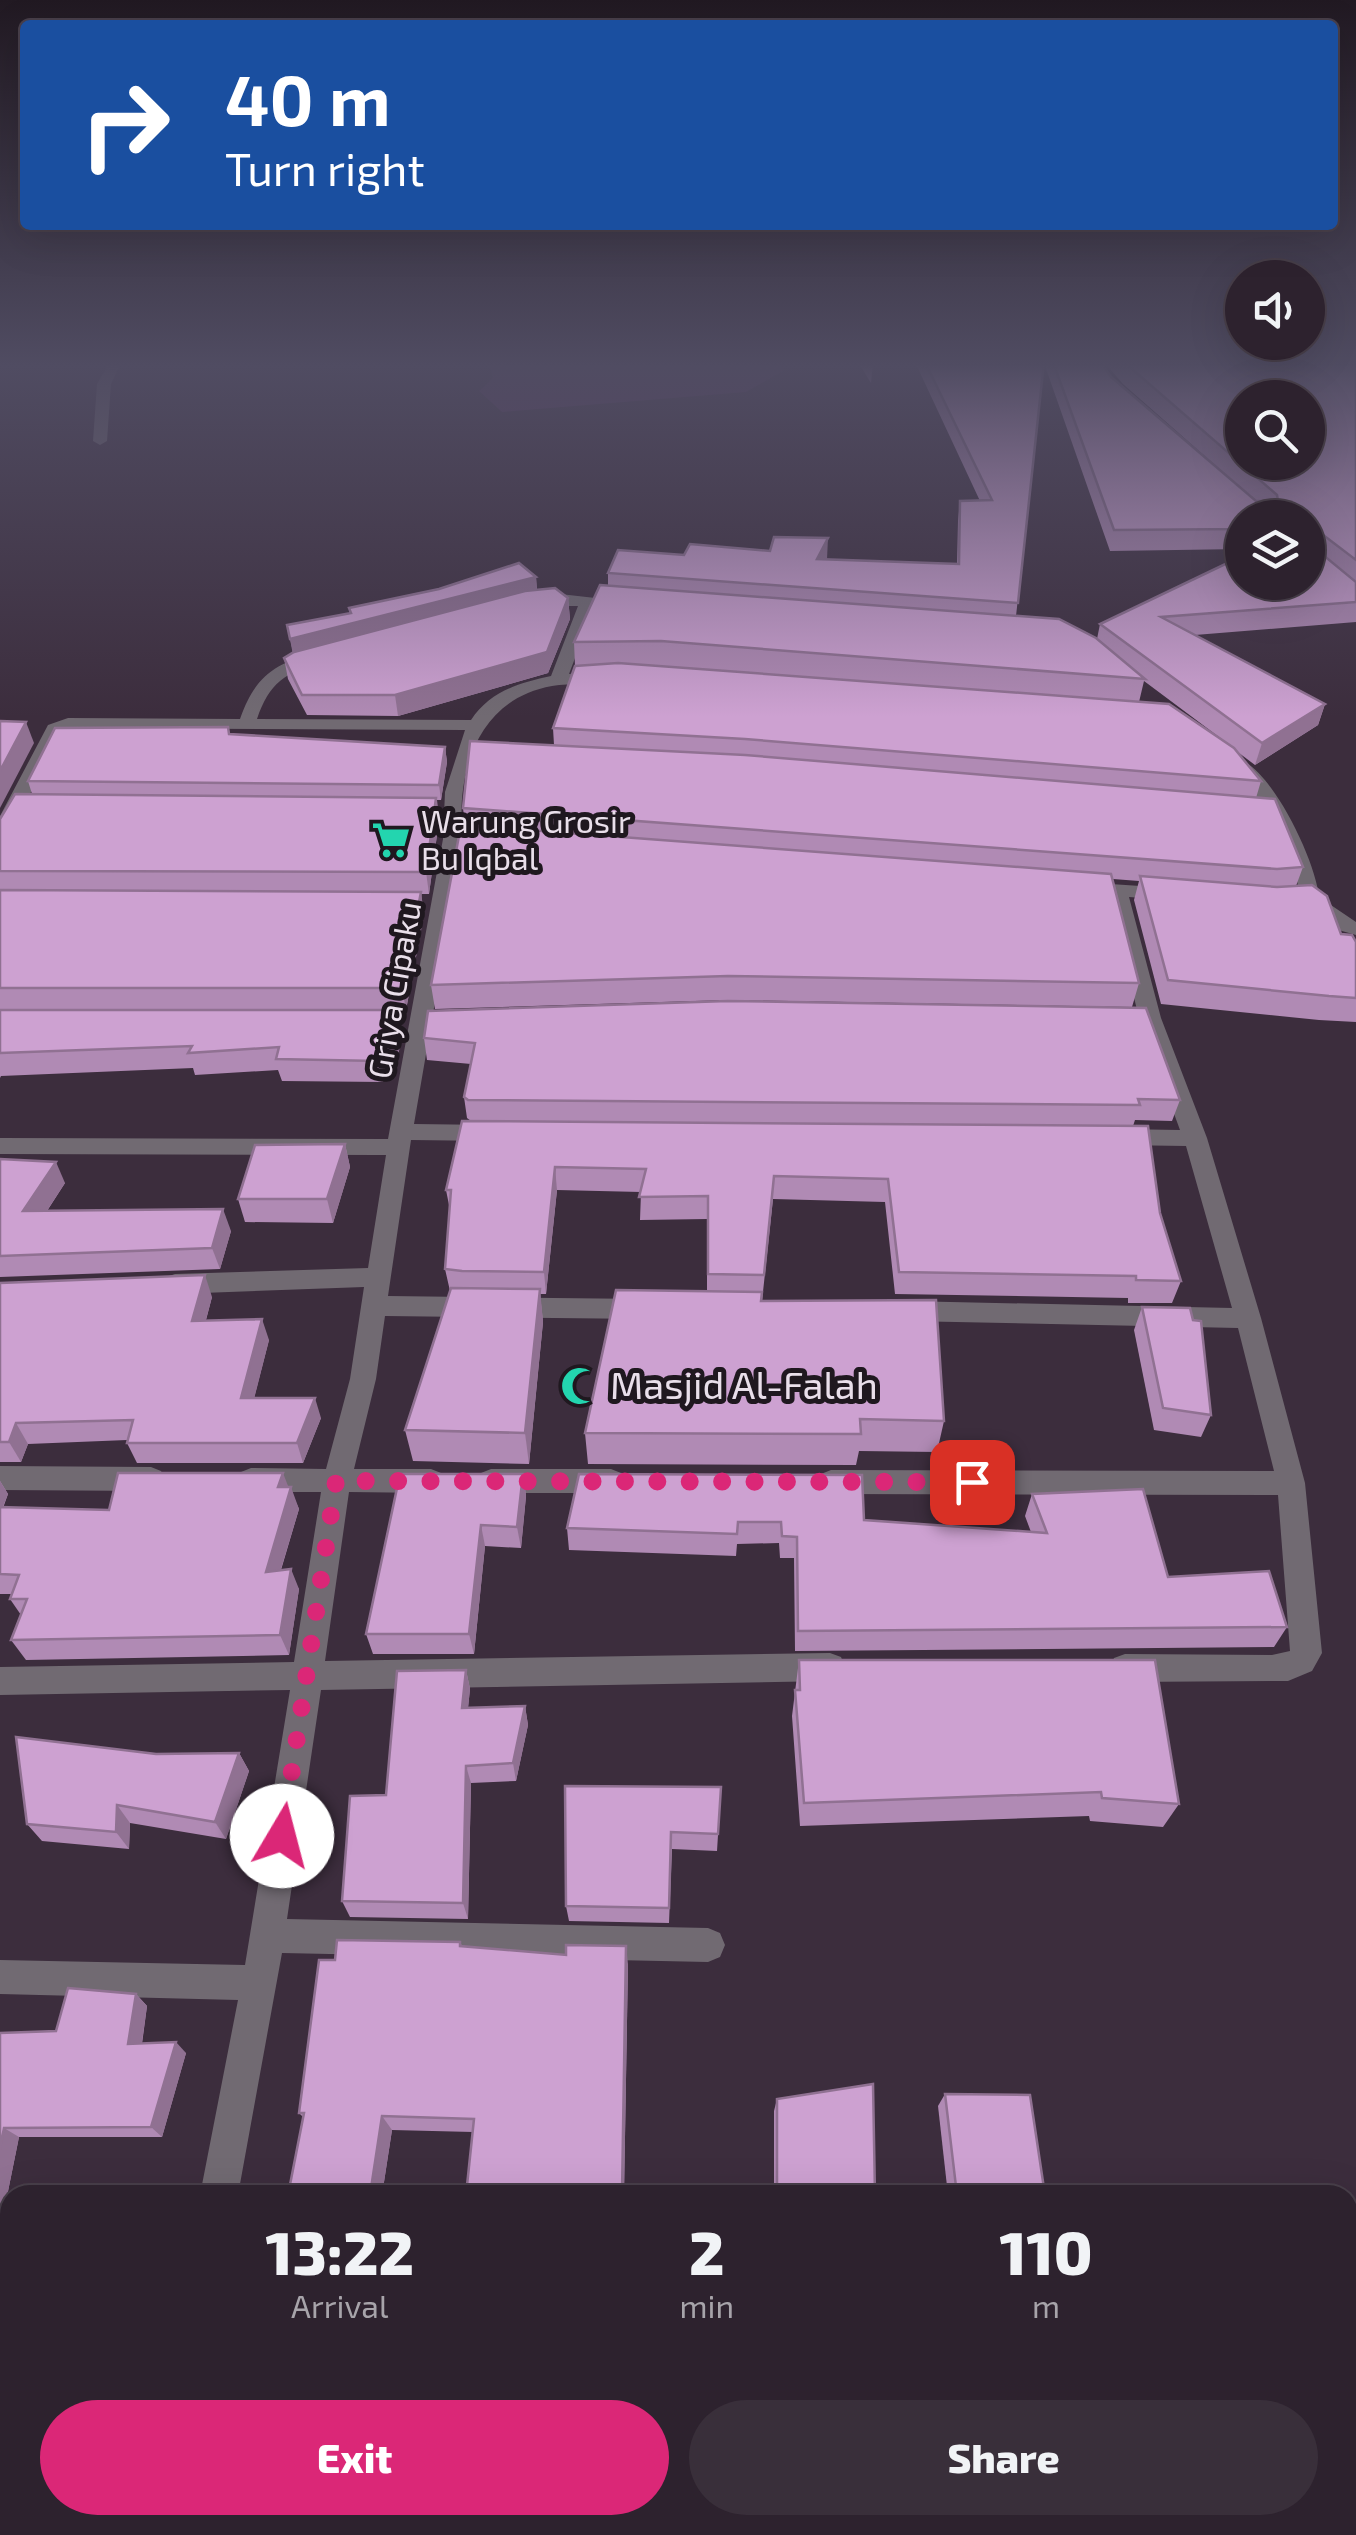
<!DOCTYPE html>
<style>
body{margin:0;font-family:"Exo 2",sans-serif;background:#392f3a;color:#f1f3f6;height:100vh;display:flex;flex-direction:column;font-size:38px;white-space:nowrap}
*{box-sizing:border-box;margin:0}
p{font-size:32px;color:#a7a4aa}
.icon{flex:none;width:55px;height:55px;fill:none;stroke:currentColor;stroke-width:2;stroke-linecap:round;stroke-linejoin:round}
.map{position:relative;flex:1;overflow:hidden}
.drawer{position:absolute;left:0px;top:2185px;width:1358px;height:350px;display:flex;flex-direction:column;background:#2d222e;border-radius:30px 30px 0 0;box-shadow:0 10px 40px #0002,0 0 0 2px #483f4a}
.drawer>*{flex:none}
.hud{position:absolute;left:20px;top:20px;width:1318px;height:210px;border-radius:10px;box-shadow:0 10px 40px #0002,0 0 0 2px #483f4a;background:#1a4fa0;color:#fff;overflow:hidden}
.tools{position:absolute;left:1225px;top:260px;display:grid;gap:20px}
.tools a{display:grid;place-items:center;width:100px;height:100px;border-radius:50%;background:#2d222e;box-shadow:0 10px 40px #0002,0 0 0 2px #483f4a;font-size:50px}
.pin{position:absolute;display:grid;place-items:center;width:85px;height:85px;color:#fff;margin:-42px;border-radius:20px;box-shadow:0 5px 15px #0006}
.me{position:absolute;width:110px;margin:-55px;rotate:8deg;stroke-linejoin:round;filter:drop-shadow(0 0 8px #0008)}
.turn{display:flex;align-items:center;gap:35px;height:210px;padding:0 40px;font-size:45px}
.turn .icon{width:130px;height:130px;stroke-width:2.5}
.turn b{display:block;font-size:70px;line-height:85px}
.eta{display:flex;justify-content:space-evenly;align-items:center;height:170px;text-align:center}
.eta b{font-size:60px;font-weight:800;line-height:70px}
.button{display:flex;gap:20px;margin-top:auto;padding:20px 40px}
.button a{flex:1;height:115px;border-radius:60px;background:#db2777;color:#fff;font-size:40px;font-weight:800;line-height:115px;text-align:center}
.button a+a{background:#392f3a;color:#f1f3f6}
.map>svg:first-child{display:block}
.water{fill:#5b3660}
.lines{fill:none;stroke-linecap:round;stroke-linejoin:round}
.minor{fill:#716a72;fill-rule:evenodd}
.wall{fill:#b08ab4;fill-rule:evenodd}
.shaded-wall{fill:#907192}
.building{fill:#cda1d1;stroke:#907192;stroke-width:2.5;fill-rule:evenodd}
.route{stroke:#db2777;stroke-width:18;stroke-dasharray:0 32.4}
.labels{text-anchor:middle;stroke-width:10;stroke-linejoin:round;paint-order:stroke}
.far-poi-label{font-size:32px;fill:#e9dfea;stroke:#1f181f;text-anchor:start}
.far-street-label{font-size:32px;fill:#e9dfea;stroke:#1f181f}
.poi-label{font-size:38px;fill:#e9dfea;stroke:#1f181f;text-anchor:start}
</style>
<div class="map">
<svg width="1356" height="2535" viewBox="0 0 1356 2535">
<rect width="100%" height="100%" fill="#3c2d3d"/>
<path class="water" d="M 489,363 L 779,363 L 783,371 L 746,392 L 502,412 L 479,391 L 493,378 Z"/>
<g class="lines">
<g class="minor">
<path d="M 109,363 L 121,363 L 111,384 L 107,441 L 100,445 L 93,441 L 97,384 Z"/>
<path d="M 560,594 L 622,601 L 630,606 L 622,611 L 594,608 L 569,674 L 604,670 L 612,675 C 598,686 570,683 552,686 C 478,699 455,772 463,839 L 414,1124 L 492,1125 L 504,1133 L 492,1141 L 411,1140 L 388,1296 L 646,1299 L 655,1302 L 659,1309 L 655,1316 L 646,1319 L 385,1316 L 376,1379 L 354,1469 L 431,1469 L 441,1473 L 445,1481 L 441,1489 L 431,1493 L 349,1492 L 325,1661 L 830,1653 L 841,1657 L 845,1667 L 841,1677 L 830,1681 L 321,1690 L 287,1919 L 708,1928 L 720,1933 L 725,1945 L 720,1957 L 708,1962 L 282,1953 L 238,2195 L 200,2195 L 238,2000 L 0,1994 L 0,1960 L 245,1965 L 290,1690 L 0,1695 L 0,1667 L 294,1662 L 321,1492 L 251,1492 L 241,1488 L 237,1480 L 241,1472 L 251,1468 L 326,1469 L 350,1379 L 364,1287 L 175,1294 L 166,1291 L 162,1284 L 166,1277 L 175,1274 L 368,1268 L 386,1155 L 0,1154 L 0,1138 L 388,1139 L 443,839 L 445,792 L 465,730 L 71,728 L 61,732 L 10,834 L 0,840 L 0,816 L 48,725 L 68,718 L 240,719 C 254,678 274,663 315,653 L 323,658 L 321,662 C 286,672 269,683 257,719 L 471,720 C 490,691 519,683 551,676 L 578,606 L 538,606 L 530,601 Z"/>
<path d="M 1239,759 C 1273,771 1316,862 1319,897 L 1356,922 L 1356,935 L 1335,929 L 1305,906 L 1290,907 L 1280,901 L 1283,897 L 1299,894 C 1295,845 1259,801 1230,764 Z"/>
<path d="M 1081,882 L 1170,888 L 1180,894 L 1170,900 L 1129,897 L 1161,1018 L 1207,1138 L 1261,1318 L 1305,1483 L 1322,1653 L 1312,1671 L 1288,1681 L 1125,1682 L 1114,1678 L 1110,1668 L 1114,1658 L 1125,1654 L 1272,1655 L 1290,1651 L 1278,1495 L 831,1494 L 821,1490 L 817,1482 L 821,1474 L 831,1470 L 1274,1471 L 1238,1328 L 906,1321 L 897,1318 L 893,1311 L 897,1304 L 906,1301 L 1232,1308 L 1186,1146 L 1117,1145 L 1105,1137 L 1117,1129 L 1180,1130 L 1139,1018 L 1109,896 L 1074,892 L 1071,888 Z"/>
<path d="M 0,1466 L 151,1467 L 161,1471 L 165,1479 L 161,1487 L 151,1491 L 0,1490 Z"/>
<path d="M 491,1469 L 611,1469 L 621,1473 L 625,1481 L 621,1489 L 611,1493 L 491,1493 L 481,1489 L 477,1481 L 481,1473 Z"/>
<path d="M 0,2308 L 10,2309 L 10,2349 L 0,2348 Z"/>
<path d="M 131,2525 L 173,2525 L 171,2535 L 129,2535 Z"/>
</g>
</g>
<g class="wall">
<path d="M 858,362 L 873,362 L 871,383 Z"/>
<path d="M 915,362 L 1101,362 L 1111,377 L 1224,473 L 1123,384 L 1104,362 L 1356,362 L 1356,622 L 1195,635 L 1325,704 L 1318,725 L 1255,765 L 1235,750 L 1261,781 L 1256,798 L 1303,867 L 1296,886 L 1341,934 L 1356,942 L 1356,1022 L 1319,1020 L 1161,1004 L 1134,900 L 1139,881 L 1113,879 L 1139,983 L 1132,1007 L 727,1000 L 435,1009 L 431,985 L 465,825 L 463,808 L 554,745 L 553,728 L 575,666 L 574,642 L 608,586 L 608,573 L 684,555 L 957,564 L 958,521 L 960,501 L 980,501 ZM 1044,363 L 1110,551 L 1242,549 L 1242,518 L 1308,518 L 1308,582 L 1100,624 L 1097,639 L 1016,616 ZM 1144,681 L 1227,743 L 1139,702 Z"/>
<path d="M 536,577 L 537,590 L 568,598 L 570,619 L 548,673 L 398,716 L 307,715 L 288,679 L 284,658 L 293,652 L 287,625 L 349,613 L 349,608 Z"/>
<path d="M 230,734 L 445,747 L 447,762 L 441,800 L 437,800 L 439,820 L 429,894 L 421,894 L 424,914 L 406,1010 L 398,1010 L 402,1032 L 398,1057 L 390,1056 L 383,1082 L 282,1081 L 278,1070 L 195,1075 L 193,1068 L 1,1076 L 0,1078 L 0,819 L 32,794 L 28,781 Z"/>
<path d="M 424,1038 L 1180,1100 L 1172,1121 L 1135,1120 L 1133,1126 L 471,1121 L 467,1118 L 464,1097 L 471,1064 L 427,1060 Z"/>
<path d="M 462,1121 L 1160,1213 L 1181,1281 L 1172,1303 L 1128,1303 L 1128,1298 L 895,1294 L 885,1202 L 773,1199 L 762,1301 L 944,1421 L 937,1452 L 859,1451 L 856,1465 L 588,1464 L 585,1433 L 707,1292 L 707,1219 L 640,1220 L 641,1192 L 557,1190 L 546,1294 L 540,1294 L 543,1322 L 529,1464 L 413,1461 L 405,1430 L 450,1291 L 445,1269 L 450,1210 L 446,1190 Z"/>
<path d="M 345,1144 L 350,1167 L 333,1223 L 245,1222 L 238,1199 Z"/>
<path d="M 0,1159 L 65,1183 L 47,1211 L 231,1231 L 220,1269 L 0,1277 Z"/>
<path d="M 0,1283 L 212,1297 L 206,1320 L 269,1340 L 254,1398 L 321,1418 L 303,1463 L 137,1463 L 127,1443 L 127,1440 L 28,1444 L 21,1462 L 0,1462 Z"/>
<path d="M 1142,1307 L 1211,1415 L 1201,1437 L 1154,1430 L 1134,1330 Z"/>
<path d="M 523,1474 L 526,1496 L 521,1548 L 485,1546 L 474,1654 L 373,1654 L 366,1634 Z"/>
<path d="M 579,1474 L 864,1520 L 1031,1532 L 1025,1516 L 1032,1494 L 1168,1577 L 1287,1627 L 1274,1647 L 795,1651 L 794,1558 L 780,1558 L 779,1543 L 737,1544 L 736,1556 L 569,1550 L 567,1528 Z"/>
<path d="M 0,1481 L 8,1494 L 3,1508 L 109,1510 L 289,1487 L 299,1509 L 281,1570 L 299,1589 L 289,1655 L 26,1660 L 11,1640 L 21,1615 L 10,1599 L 11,1594 L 0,1594 Z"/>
<path d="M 799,1660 L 1179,1804 L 1163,1827 L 1090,1821 L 1089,1816 L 800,1826 L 792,1716 Z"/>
<path d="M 466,1670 L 470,1689 L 468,1708 L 525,1706 L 528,1725 L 516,1781 L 471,1783 L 468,1919 L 350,1917 L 342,1901 L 386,1795 Z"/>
<path d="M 239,1753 L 249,1771 L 226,1839 L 130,1823 L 129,1849 L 42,1841 L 27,1824 L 156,1754 Z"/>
<path d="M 721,1787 L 717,1851 L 672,1849 L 669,1923 L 569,1921 L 566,1906 Z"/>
<path d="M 460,1942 L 462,1946 L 628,1964 L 624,2195 L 466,2195 L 473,2132 L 392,2130 L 382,2195 L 288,2195 L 303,2117 L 299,2113 L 335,1960 Z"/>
<path d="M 136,1994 L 147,2006 L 142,2044 L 186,2053 L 162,2137 L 19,2137 L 3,2216 L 0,2215 L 0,2033 L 56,2031 Z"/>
<path d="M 945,2094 L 1045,2195 L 948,2195 L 938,2106 Z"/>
<path d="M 777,2099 L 875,2195 L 774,2195 L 774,2111 Z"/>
</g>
<g class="shaded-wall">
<path d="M 828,538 L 827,559 L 817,559 Z"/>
<path d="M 536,577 L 537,593 L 293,655 L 290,639 Z"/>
<path d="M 568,598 L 570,619 L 548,673 L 398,716 L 395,695 Z"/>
<path d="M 1325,704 L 1318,725 L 1255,765 L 1262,743 Z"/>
<path d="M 26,722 L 34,743 L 0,808 L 0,771 Z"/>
<path d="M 445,747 L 447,762 L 441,800 L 439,785 Z"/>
<path d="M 436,798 L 439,820 L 429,894 L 426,872 Z"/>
<path d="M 421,892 L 424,914 L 406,1010 L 402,988 Z"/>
<path d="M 398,1010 L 402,1032 L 398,1057 L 393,1035 Z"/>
<path d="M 385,1034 L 390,1056 L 383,1082 L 378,1061 Z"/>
<path d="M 345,1144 L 350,1167 L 333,1223 L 327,1199 Z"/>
<path d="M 56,1162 L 65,1183 L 33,1232 L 23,1211 Z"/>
<path d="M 555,1167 L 557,1190 L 546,1294 L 544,1272 Z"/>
<path d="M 223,1209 L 231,1231 L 220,1269 L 212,1248 Z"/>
<path d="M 205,1275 L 212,1297 L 200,1342 L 192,1321 Z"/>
<path d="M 540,1289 L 543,1322 L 529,1464 L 525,1433 Z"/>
<path d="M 262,1319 L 269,1340 L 249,1419 L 241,1398 Z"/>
<path d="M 315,1398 L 321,1418 L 303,1463 L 297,1443 Z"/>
<path d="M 16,1423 L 28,1444 L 21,1462 L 9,1442 Z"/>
<path d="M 283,1473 L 290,1491 L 291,1487 L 299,1509 L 274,1592 L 266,1572 L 278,1487 Z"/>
<path d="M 523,1474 L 526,1496 L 521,1548 L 517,1527 Z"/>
<path d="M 0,1481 L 8,1494 L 0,1514 Z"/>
<path d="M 481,1525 L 485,1546 L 474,1654 L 469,1634 Z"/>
<path d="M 291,1569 L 299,1589 L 289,1655 L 280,1635 Z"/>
<path d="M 466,1670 L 470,1689 L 466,1727 L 462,1708 Z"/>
<path d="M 525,1706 L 528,1725 L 516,1781 L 513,1763 Z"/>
<path d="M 239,1753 L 249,1771 L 226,1839 L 215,1822 Z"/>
<path d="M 466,1766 L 471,1783 L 468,1919 L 463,1903 Z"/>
<path d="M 117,1805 L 130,1823 L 129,1849 L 116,1832 Z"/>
<path d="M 626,1946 L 628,1964 L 624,2195 L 623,2195 Z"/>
<path d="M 136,1994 L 147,2006 L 140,2056 L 128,2044 Z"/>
<path d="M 176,2042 L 186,2053 L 162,2137 L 151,2127 Z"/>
<path d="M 382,2116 L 392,2130 L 382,2195 L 370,2195 Z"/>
<path d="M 4,2128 L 19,2137 L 3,2216 L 0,2214 L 0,2149 Z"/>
<path d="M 0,2408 L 10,2410 L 10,2442 L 0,2488 Z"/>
</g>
<g class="building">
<path d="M 925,362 L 1044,362 L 1018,603 L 608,573 L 618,550 L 684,555 L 690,544 L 770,551 L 774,537 L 828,538 L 817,559 L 959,564 L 960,501 L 992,500 Z"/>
<path d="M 1053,362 L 1101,362 L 1111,377 L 1256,501 L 1278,501 L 1277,495 L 1124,362 L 1356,362 L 1356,560 L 1314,528 L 1311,545 L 1356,582 L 1356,602 L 1161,617 L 1325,704 L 1262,743 L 1100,624 L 1242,556 L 1242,582 L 1308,582 L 1308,518 L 1242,518 L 1242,529 L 1114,530 ZM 1242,398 L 1308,398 L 1308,462 L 1242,462 Z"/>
<path d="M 519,563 L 536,577 L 290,639 L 287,625 L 351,613 L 349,608 L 439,589 Z"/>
<path d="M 600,585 L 1059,619 L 1096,638 L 1145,679 L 661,641 L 574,642 Z"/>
<path d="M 555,588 L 568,598 L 547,652 L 395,695 L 302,695 L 284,658 L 294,652 L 525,591 Z"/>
<path d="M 618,663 L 1169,704 L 1234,748 L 1261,781 L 745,739 L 553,728 L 575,666 Z"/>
<path d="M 0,721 L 26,722 L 0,771 Z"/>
<path d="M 228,727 L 229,734 L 445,747 L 439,785 L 28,781 L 55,728 Z"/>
<path d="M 470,741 L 745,755 L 1275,799 L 1303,867 L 1277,869 L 463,808 Z"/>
<path d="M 15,794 L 436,798 L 426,872 L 0,871 L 0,819 Z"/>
<path d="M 461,825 L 1111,874 L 1139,983 L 728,976 L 431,985 Z"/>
<path d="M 1140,876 L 1277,887 L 1312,885 L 1327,896 L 1341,934 L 1352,935 L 1356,942 L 1356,998 L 1329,996 L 1168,980 Z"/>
<path d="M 0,890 L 421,892 L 402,988 L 0,988 Z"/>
<path d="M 728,1001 L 1146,1008 L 1180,1100 L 1138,1099 L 1140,1105 L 468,1100 L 464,1097 L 475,1043 L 424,1038 L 428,1011 Z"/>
<path d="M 0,1010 L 398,1010 L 393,1035 L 385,1034 L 378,1061 L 276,1059 L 279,1047 L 188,1053 L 192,1046 L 0,1053 Z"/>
<path d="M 462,1121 L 1148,1126 L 1160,1213 L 1181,1281 L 1136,1280 L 1136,1276 L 899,1272 L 888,1179 L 774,1176 L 764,1275 L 708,1274 L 708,1196 L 639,1197 L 646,1169 L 555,1167 L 544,1272 L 462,1271 L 445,1269 L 451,1190 L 446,1190 Z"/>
<path d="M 345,1144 L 327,1199 L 238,1199 L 255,1145 Z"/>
<path d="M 0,1159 L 56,1162 L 23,1211 L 223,1209 L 212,1248 L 0,1256 Z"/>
<path d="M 205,1275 L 192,1321 L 262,1319 L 241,1398 L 315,1398 L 297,1443 L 127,1443 L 133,1420 L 16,1423 L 9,1442 L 0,1442 L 0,1283 Z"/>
<path d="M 451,1288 L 540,1289 L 525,1433 L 405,1430 Z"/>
<path d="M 616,1290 L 762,1292 L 761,1301 L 936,1300 L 944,1421 L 860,1419 L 861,1434 L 585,1433 Z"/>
<path d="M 1142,1307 L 1190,1308 L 1193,1320 L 1201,1321 L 1211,1415 L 1163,1408 Z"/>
<path d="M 118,1473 L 283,1473 L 278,1487 L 291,1487 L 266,1572 L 291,1569 L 280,1635 L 11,1640 L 27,1599 L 10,1599 L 19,1575 L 0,1574 L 0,1507 L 109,1510 Z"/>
<path d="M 400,1474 L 523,1474 L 517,1527 L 481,1525 L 469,1634 L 366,1634 Z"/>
<path d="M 579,1474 L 862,1475 L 864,1520 L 1047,1533 L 1032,1494 L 1143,1489 L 1168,1577 L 1269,1571 L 1287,1627 L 798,1631 L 797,1537 L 782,1536 L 781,1522 L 738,1522 L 737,1534 L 567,1528 Z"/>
<path d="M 799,1660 L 1155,1660 L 1179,1804 L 1102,1798 L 1101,1792 L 804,1803 L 795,1690 L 800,1690 Z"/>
<path d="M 466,1670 L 462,1708 L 525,1706 L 513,1763 L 466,1766 L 463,1903 L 342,1901 L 350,1796 L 386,1795 L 397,1671 Z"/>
<path d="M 16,1737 L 156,1754 L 239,1753 L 215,1822 L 117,1805 L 116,1832 L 27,1824 Z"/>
<path d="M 565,1786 L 721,1787 L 718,1834 L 671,1832 L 669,1908 L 566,1906 Z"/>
<path d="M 337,1940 L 460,1942 L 460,1946 L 566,1955 L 566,1945 L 626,1946 L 622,2193 L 590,2195 L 466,2195 L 474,2119 L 382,2116 L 370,2195 L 288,2195 L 304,2113 L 299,2113 L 319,1960 L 335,1960 Z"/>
<path d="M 68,1988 L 136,1994 L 128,2044 L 176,2042 L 151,2127 L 4,2128 L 0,2149 L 0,2033 L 56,2031 Z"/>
<path d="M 873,2084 L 875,2195 L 777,2195 L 777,2099 Z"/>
<path d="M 945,2094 L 1030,2095 L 1045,2195 L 957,2195 Z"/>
<path d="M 297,2525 L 581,2525 L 580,2535 L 296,2535 Z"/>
</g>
<linearGradient id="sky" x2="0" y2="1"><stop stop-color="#211922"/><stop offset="0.51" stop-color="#504c62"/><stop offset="1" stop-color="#504c62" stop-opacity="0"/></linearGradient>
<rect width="1356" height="717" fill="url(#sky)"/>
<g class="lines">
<path class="route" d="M 282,1836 L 336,1481 L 972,1482"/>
</g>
<defs>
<g id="supermarket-bare" transform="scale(3)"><path d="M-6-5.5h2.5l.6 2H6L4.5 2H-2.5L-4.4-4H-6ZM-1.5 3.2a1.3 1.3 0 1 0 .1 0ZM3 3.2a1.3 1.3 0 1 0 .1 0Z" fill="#23d5af" stroke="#1f181f" stroke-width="2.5" paint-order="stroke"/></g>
<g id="mosque-bare" transform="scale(3)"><path d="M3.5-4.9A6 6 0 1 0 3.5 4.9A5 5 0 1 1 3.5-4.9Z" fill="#23d5af" stroke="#1f181f" stroke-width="2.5" paint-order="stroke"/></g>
</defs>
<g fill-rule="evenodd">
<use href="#supermarket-bare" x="391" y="840"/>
<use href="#mosque-bare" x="580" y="1386"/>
</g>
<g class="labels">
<g class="far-poi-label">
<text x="421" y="833">Warung Grosir<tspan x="421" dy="37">Bu Iqbal</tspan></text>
</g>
<g class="far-street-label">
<text transform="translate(395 990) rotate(-80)" y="11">Griya Cipaku</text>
</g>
<g class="poi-label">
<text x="610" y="1399">Masjid Al-Falah</text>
</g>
</g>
</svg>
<div class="tools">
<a><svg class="icon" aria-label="sound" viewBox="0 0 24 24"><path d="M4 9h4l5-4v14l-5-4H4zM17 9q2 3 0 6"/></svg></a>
<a><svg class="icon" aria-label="search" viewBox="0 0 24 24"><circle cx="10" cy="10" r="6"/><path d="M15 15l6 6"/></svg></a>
<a><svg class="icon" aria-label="layers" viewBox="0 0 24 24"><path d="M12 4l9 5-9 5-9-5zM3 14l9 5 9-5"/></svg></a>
</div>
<div class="pin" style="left:972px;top:1482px;background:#d93025"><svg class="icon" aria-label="arrive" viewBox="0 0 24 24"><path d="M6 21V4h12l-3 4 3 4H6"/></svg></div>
<svg class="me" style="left:282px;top:1836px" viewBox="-20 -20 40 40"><circle r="19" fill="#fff"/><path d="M0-13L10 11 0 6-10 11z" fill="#db2777"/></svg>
<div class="hud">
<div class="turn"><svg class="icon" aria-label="right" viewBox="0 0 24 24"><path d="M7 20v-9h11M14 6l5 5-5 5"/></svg><div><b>40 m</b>Turn right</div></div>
</div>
<section class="drawer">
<div class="eta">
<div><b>13:22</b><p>Arrival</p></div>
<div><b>2</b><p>min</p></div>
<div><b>110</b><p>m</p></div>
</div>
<div class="button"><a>Exit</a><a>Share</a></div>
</section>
</div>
